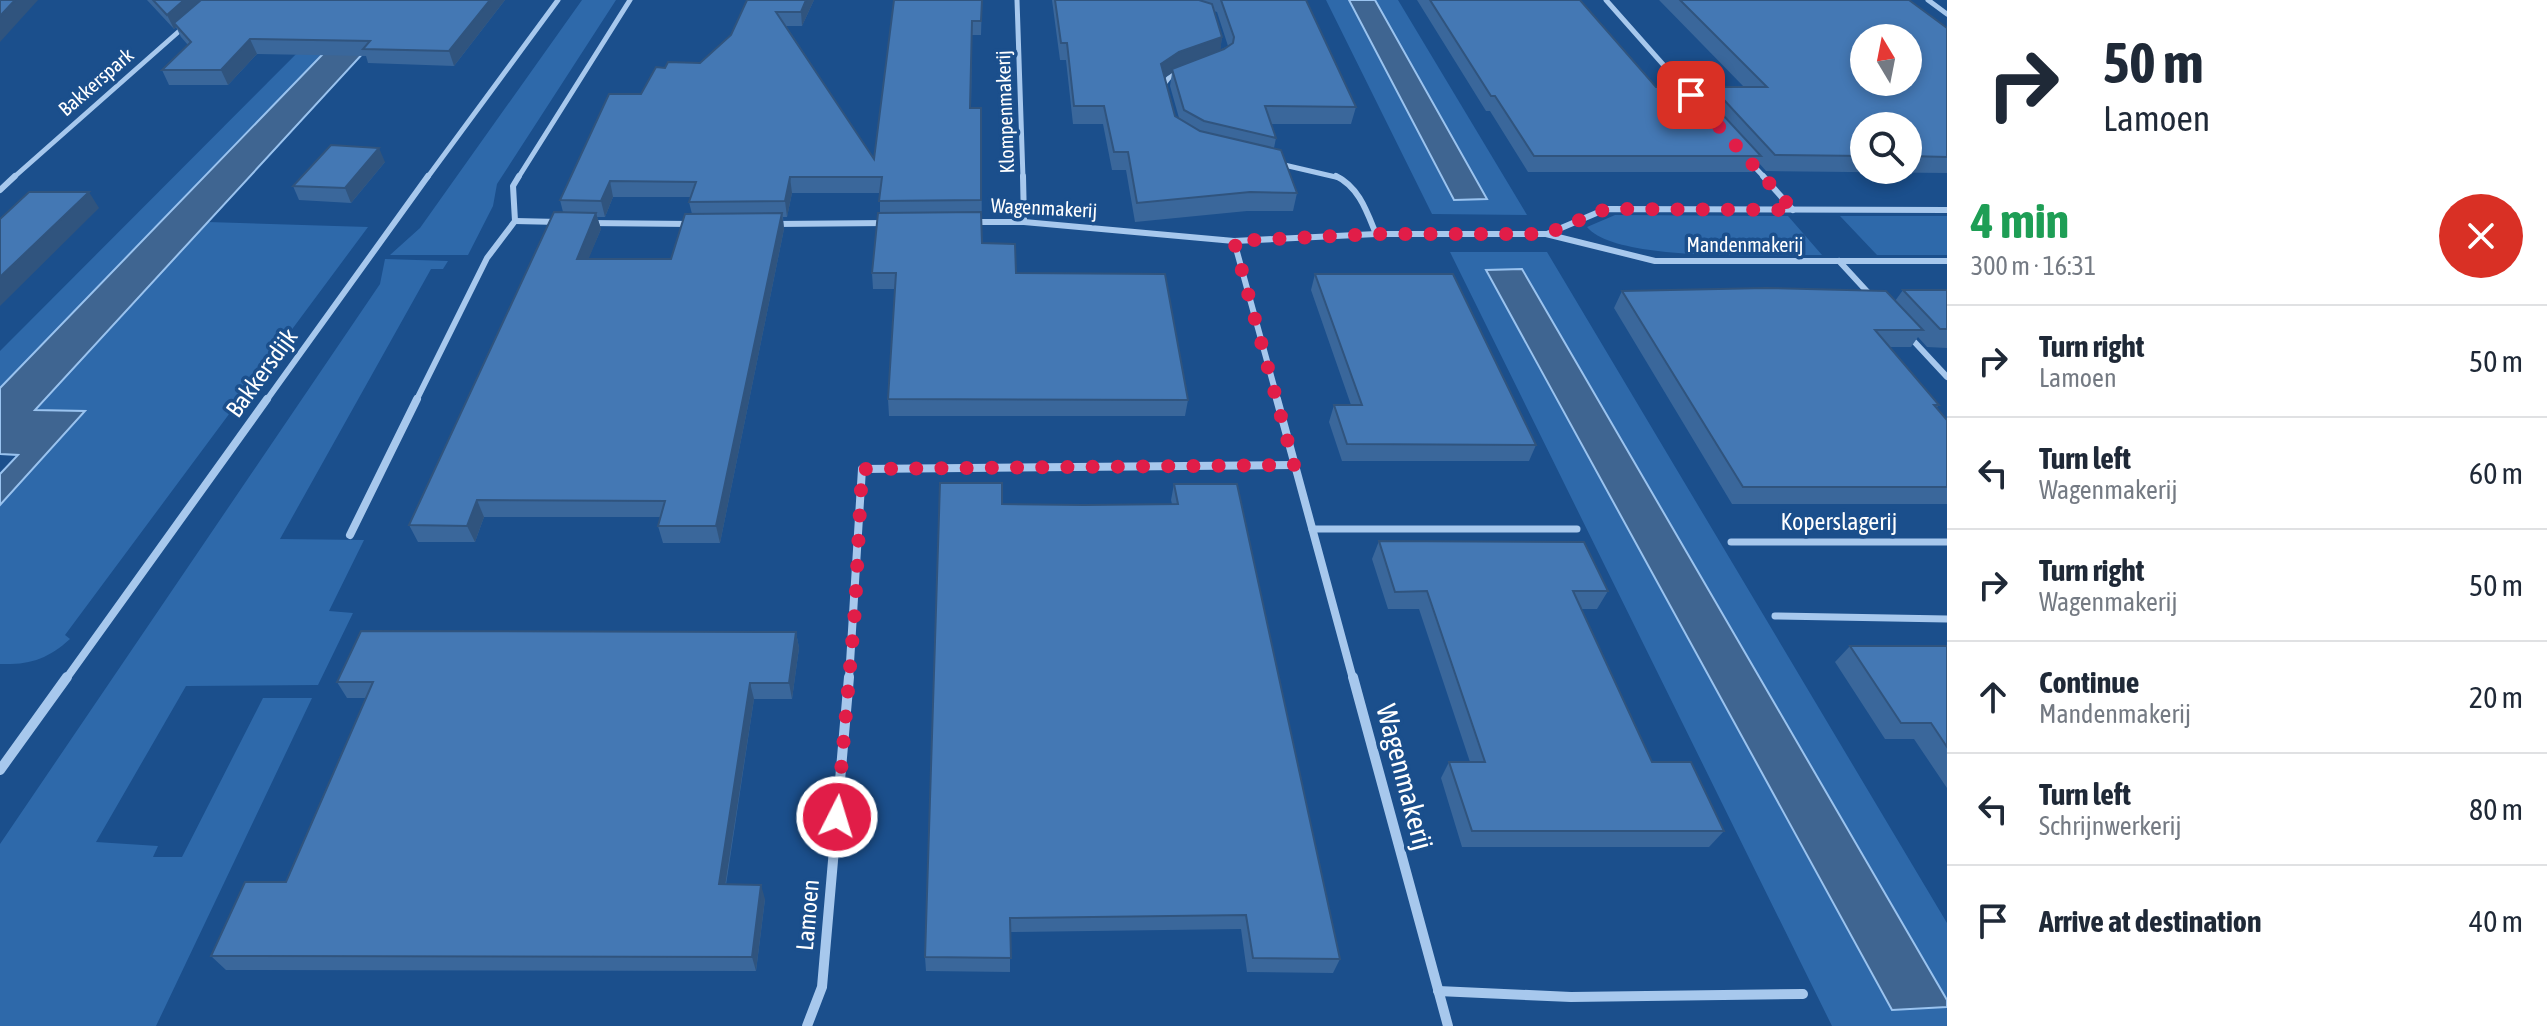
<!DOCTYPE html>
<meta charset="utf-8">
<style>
body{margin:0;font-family:"Asap Condensed",sans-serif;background:#f2f2f3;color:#1f2937;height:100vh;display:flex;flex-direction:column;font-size:30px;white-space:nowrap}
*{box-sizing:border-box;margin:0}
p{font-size:26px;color:#747a83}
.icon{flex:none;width:44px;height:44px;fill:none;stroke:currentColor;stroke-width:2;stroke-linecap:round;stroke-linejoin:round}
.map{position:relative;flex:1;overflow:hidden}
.side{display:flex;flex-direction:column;background:#fff;width:600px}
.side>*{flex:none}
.banner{background:#fff;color:#1f2937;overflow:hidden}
.needle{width:52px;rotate:350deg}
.controls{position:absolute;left:1850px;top:24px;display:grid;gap:16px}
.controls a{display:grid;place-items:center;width:72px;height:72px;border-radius:50%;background:#fff;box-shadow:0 4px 12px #0003;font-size:40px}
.pin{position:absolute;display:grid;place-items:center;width:68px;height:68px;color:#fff;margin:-34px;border-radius:16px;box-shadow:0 4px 12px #0006}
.me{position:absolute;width:88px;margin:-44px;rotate:5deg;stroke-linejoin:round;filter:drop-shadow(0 0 6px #0008)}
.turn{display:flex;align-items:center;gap:28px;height:168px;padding:0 24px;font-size:36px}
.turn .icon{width:104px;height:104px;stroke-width:2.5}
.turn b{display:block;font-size:56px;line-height:68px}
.round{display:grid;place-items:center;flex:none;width:84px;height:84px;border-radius:42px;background:#f2f2f3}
.headline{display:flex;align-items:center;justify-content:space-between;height:136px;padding:0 24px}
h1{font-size:48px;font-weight:700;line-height:60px;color:#1e9e55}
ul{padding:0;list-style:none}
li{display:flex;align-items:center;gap:24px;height:112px;padding:0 24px;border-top:2px solid #e0e1e3}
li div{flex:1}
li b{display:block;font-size:30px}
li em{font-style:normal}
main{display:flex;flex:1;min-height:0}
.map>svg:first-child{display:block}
.green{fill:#2e69aa}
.water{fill:#3f6591;stroke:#9ac3ef;stroke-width:2}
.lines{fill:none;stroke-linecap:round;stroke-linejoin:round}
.pedestrian{stroke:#a7c8ed;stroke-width:7}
.minor-far3{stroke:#a7c8ed;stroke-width:5}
.minor-far2{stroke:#a7c8ed;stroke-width:6}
.minor-far1{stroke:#a7c8ed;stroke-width:8}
.minor{stroke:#a7c8ed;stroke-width:10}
.wall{fill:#3a679b;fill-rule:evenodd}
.shaded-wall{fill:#30547e}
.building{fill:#4478b4;stroke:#30547e;stroke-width:2;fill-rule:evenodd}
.route{stroke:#e11d48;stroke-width:14;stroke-dasharray:0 25.2}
.labels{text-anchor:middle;stroke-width:7;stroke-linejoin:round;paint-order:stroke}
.far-street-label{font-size:20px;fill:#fff;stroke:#1b4f8c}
.street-label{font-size:24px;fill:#fff;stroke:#1b4f8c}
.near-street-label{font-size:28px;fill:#fff;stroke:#1b4f8c}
</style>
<main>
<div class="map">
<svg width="1947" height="1026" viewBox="0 0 1947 1026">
<rect width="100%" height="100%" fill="#1b4f8c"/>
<g class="green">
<path d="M 350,0 L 375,0 L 0,388 L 0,351 Z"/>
<path d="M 582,0 L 616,0 L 497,184 L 493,206 L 468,255 L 390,255 L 420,228 Z"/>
<path d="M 1326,0 L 1349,0 L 1453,200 L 1486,199 L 1375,0 L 1398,0 L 1527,215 L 1432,214 Z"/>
<path d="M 1615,215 L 1788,216 L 1822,255 C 1772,254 1617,263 1587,227 Z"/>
<path d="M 1840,216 L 1947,216 L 1947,255 L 1877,255 Z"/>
<path d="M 208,222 L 368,227 L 65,635 L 70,639 C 48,659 30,665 0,664 L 0,505 L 84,411 L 34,411 Z"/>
<path d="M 1450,252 L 1547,252 L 1947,923 L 1947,1000 L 1522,269 L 1486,270 L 1892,1010 L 1947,1007 L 1947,1026 L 1832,1026 Z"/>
<path d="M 385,259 L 448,261 L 443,269 L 431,269 L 280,539 L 364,540 L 329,611 L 353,613 L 318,685 L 186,686 L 96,842 L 158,846 L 153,857 L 182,857 L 263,698 L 312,698 L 156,1026 L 0,1026 L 0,844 L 380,284 Z"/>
</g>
<g class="water">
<path d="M 375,0 L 412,0 L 35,410 L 85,411 L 0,505 L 0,474 L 18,455 L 0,454 L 0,388 Z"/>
<path d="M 1349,0 L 1375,0 L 1487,199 L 1454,200 Z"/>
<path d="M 1522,269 L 1947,1000 L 1947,1007 L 1892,1010 L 1486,270 Z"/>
</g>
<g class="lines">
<g class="pedestrian">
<path d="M 1312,529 L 1577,529"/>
<path d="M 1731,542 L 1947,542"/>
<path d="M 1775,616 L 1947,619"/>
</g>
<g class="minor-far3">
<path d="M 1017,0 L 1023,178"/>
<path d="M 1606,0 L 1691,96"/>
<path d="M 1928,0 L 1947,14"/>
<path d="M 1166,92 L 1164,84 L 1171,75 L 1182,73"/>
<path d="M 1748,160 L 1765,178"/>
<path d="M 1280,164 L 1340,178"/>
<path d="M 13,178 L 185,26"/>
<path d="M 427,178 L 558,0"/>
<path d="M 518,178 L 630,0"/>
</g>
<g class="minor-far2">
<path d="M 1023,176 L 1024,222"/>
<path d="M 1336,176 C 1359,187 1367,212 1376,234"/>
<path d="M 1763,176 L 1793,210"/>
<path d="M 0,190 L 15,176"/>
<path d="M 515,221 L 559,222"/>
<path d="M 972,222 L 1024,222 L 1234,241 L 1376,234 L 1546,234 L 1655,261 L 1947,261"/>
<path d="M 588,223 L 691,224"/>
<path d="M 776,224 L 887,223"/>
<path d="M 1547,234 L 1606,209 L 1947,210"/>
<path d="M 1234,241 L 1278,401"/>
<path d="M 1839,261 L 1874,299"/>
<path d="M 1908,335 L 1947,377"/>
<path d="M 266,401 L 428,176"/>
<path d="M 416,401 L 487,258 L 515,221 L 513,186 L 519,176"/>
</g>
<g class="minor-far1">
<path d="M 1277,399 L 1353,679"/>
<path d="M 350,535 L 417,399"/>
<path d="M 66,679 L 267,399"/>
<path d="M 849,679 L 862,469 L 1294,465"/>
</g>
<g class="minor">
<path d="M 1353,677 L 1448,1026"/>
<path d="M 0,770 L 67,677"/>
<path d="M 1438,991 L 1571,997 L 1803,994"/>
<path d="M 807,1026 L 822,987 L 849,677"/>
</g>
</g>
<g class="wall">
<path d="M 147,0 L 505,0 L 454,66 L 368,63 L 366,56 L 257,54 L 228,85 L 169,85 L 162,70 L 188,45 L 181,37 L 176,27 L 174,29 Z"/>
<path d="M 747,0 L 814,0 L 802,26 L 786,26 L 874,159 L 982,0 L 981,35 L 972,35 L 971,108 L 981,108 L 982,243 L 1016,273 L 1188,400 L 1185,416 L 889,416 L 888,399 L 895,289 L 873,289 L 872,273 L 880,213 L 880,193 L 792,193 L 787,217 L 783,217 L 784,229 L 720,543 L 663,543 L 658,526 L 660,517 L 484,517 L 475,542 L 418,542 L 409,525 L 563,212 L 560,200 L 641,94 L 665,68 L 700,63 L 731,35 ZM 613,197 L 691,197 L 689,202 L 692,214 L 671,259 L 588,259 L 601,229 L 597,217 L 605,217 Z"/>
<path d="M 1052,0 L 1306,0 L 1356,107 L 1351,124 L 1271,124 L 1276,138 L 1274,148 L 1297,193 L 1293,211 L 1247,211 L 1135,222 L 1126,170 L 1112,170 L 1103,124 L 1073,124 L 1066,60 L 1060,60 ZM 1214,11 L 1217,12 L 1228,46 L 1220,50 L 1222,37 ZM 1172,73 L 1170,86 L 1179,118 L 1175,116 L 1165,78 Z"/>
<path d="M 1417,0 L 1580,0 L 1656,87 L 1707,98 L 1712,87 L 1744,87 L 1659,0 L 1909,0 L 1947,28 L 1947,173 L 1766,171 L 1758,162 L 1752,172 L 1528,172 L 1490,111 L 1486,111 ZM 1864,126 L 1908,126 L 1908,170 L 1864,170 Z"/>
<path d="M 385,162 L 351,203 L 299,200 L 293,186 Z"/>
<path d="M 1315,274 L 1536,445 L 1529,461 L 1342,461 L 1329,422 L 1334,405 L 1351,405 L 1311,290 Z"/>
<path d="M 1903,290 L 1947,290 L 1947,348 L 1927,347 L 1918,337 L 1911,347 L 1889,347 L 1939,405 L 1936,408 L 1947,420 L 1947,504 L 1732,504 L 1614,308 L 1622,291 L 1895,301 Z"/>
<path d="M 1174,484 L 1340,959 L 1333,973 L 1247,972 L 1241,929 L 1010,932 L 1010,972 L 926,971 L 925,957 L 1002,504 L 1084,505 L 1172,504 L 1171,500 Z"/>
<path d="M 1379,541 L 1608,591 L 1597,609 L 1581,609 L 1652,762 L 1724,831 L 1709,847 L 1462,847 L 1441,778 L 1449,762 L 1470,762 L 1419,609 L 1388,609 L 1372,559 Z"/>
<path d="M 796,632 L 799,648 L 792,699 L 754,699 L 726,885 L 765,899 L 756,971 L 226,970 L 211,956 L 286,882 L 366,698 L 347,698 L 337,682 Z"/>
<path d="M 1850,646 L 1947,646 L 1947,788 L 1914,739 L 1885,739 L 1835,662 Z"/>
</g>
<g class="shaded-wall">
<path d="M 15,0 L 38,0 L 0,42 L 0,16 Z"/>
<path d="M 184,0 L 207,0 L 174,23 L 176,27 L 174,29 L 167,15 Z"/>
<path d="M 490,0 L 505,0 L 454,66 L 449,51 Z"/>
<path d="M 806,0 L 814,0 L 802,26 L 801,12 Z"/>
<path d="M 1222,37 L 1220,54 L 1172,69 L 1172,73 L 1159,81 L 1161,64 L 1179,52 Z"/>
<path d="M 250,39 L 257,54 L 228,85 L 221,70 Z"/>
<path d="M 379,148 L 385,162 L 351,203 L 345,188 Z"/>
<path d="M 790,177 L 792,193 L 787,217 L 785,201 Z"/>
<path d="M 610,181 L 613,197 L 605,217 L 601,201 Z"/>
<path d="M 89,192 L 99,208 L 0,306 L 0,277 Z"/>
<path d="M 596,213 L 601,229 L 582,275 L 577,259 Z"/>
<path d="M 782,213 L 784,229 L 720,543 L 716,526 Z"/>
<path d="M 477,500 L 484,517 L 475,542 L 467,526 Z"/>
<path d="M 796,632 L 799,648 L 792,699 L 789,683 Z"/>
<path d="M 750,683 L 754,699 L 723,899 L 719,884 Z"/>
<path d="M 761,885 L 765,899 L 756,971 L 752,957 Z"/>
</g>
<g class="building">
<path d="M 0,0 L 15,0 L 0,16 Z"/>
<path d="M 153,0 L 184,0 L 167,15 Z"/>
<path d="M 201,0 L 490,0 L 449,51 L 363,49 L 370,41 L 250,39 L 221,70 L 162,70 L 191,42 L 174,23 Z"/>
<path d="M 747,0 L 806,0 L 801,12 L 776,12 L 874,159 L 894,0 L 982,0 L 981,21 L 972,21 L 970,108 L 981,108 L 981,200 L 879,201 L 882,177 L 790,177 L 785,201 L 689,202 L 696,182 L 610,181 L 601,201 L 560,200 L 609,94 L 641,94 L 656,67 L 665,68 L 668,62 L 700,63 L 731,35 Z"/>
<path d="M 1055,0 L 1199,0 L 1212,4 L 1222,37 L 1179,52 L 1161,64 L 1175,116 L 1200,131 L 1281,150 L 1297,193 L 1250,192 L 1137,203 L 1128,152 L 1114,152 L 1104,106 L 1074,106 L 1067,43 L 1061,43 Z"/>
<path d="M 1221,0 L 1306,0 L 1356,107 L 1265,106 L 1276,138 L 1204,121 L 1184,110 L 1172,69 L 1224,49 L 1233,43 L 1234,37 Z"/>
<path d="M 1430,0 L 1580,0 L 1656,87 L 1697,87 L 1761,156 L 1534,156 L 1495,96 L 1491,96 Z"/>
<path d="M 1680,0 L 1909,0 L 1947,28 L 1947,157 L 1908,156 L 1908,126 L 1864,126 L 1864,156 L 1775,155 L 1712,87 L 1767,87 ZM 1864,38 L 1908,38 L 1908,82 L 1864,82 Z"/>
<path d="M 331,145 L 379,148 L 345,188 L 293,186 Z"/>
<path d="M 29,192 L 89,192 L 0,277 L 0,219 Z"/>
<path d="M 554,212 L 596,213 L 577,259 L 671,259 L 685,214 L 782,213 L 716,526 L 658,526 L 665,501 L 477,500 L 467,526 L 409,525 Z"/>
<path d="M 981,212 L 982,243 L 1015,244 L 1016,273 L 1165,274 L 1188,400 L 888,399 L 896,273 L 872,273 L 878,213 Z"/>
<path d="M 1315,274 L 1453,274 L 1536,445 L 1347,444 L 1334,405 L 1362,405 Z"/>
<path d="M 1766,288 L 1886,291 L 1923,330 L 1875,330 L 1939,405 L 1934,405 L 1947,420 L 1947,487 L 1743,487 L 1622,291 Z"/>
<path d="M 1903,290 L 1947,290 L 1947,329 L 1940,329 Z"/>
<path d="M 940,483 L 1002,483 L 1002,504 L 1084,505 L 1178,504 L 1174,484 L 1237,484 L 1340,959 L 1253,958 L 1246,915 L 1010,918 L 1011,958 L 925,957 Z"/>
<path d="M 1379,541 L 1584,542 L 1608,591 L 1573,591 L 1652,762 L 1691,762 L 1724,831 L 1472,831 L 1449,762 L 1485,762 L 1427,591 L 1395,592 Z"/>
<path d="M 361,631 L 796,632 L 789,683 L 750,683 L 719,884 L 761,885 L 752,957 L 211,956 L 245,882 L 286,882 L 373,682 L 337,682 Z"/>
<path d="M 1850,646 L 1947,646 L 1947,747 L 1931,723 L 1901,723 Z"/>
</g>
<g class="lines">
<path class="route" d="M 837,817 L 855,610 L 862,469 L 1294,465 L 1234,241 L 1376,234 L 1546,234 L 1606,209 L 1793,210 L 1691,95"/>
</g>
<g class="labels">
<g class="far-street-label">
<text transform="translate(96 82) rotate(-41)" y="7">Bakkerspark</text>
<text transform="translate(1005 112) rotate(-92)" y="7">Klompenmakerij</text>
<text transform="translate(1044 208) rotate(3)" y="7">Wagenmakerij</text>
<text x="1745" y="252">Mandenmakerij</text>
</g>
<g class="street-label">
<text transform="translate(262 373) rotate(-54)" y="8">Bakkersdijk</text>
<text x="1839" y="530">Koperslagerij</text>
<text transform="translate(808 915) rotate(-85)" y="8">Lamoen</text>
</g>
<g class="near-street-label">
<text transform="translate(1405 777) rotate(75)" y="10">Wagenmakerij</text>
</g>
</g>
</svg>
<div class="controls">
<a><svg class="needle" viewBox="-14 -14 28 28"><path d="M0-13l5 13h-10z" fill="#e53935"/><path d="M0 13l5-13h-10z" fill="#747a83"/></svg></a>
<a><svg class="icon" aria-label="search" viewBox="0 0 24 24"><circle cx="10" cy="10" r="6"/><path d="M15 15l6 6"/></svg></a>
</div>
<div class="pin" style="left:1691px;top:95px;background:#d93025"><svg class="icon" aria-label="arrive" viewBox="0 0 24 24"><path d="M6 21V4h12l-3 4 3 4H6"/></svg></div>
<svg class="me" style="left:837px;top:817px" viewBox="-20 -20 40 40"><circle r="17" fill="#e11d48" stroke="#fff" stroke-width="3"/><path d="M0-11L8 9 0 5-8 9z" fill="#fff"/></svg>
</div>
<section class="side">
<div class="banner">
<div class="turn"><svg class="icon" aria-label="right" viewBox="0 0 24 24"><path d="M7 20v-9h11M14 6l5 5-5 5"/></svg><div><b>50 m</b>Lamoen</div></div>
</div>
<div class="headline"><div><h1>4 min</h1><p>300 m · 16:31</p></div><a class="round" style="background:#d93025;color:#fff"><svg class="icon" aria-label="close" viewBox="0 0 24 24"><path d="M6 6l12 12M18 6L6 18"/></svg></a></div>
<ul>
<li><svg class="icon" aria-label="right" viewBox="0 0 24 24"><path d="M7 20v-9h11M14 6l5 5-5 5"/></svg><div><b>Turn right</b><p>Lamoen</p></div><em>50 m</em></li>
<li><svg class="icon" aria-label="left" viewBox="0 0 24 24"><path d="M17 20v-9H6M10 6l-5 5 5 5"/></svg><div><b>Turn left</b><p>Wagenmakerij</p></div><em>60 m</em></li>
<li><svg class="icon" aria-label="right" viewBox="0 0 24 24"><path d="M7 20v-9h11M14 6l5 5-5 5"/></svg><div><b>Turn right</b><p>Wagenmakerij</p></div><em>50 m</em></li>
<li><svg class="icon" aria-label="ahead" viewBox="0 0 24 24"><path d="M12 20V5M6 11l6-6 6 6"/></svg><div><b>Continue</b><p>Mandenmakerij</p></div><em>20 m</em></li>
<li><svg class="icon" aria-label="left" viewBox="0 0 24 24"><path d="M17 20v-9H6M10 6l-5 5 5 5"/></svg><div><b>Turn left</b><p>Schrijnwerkerij</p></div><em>80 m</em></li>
<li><svg class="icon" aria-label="arrive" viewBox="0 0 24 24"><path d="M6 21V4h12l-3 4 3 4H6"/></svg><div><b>Arrive at destination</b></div><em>40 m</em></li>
</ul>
</section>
</main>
